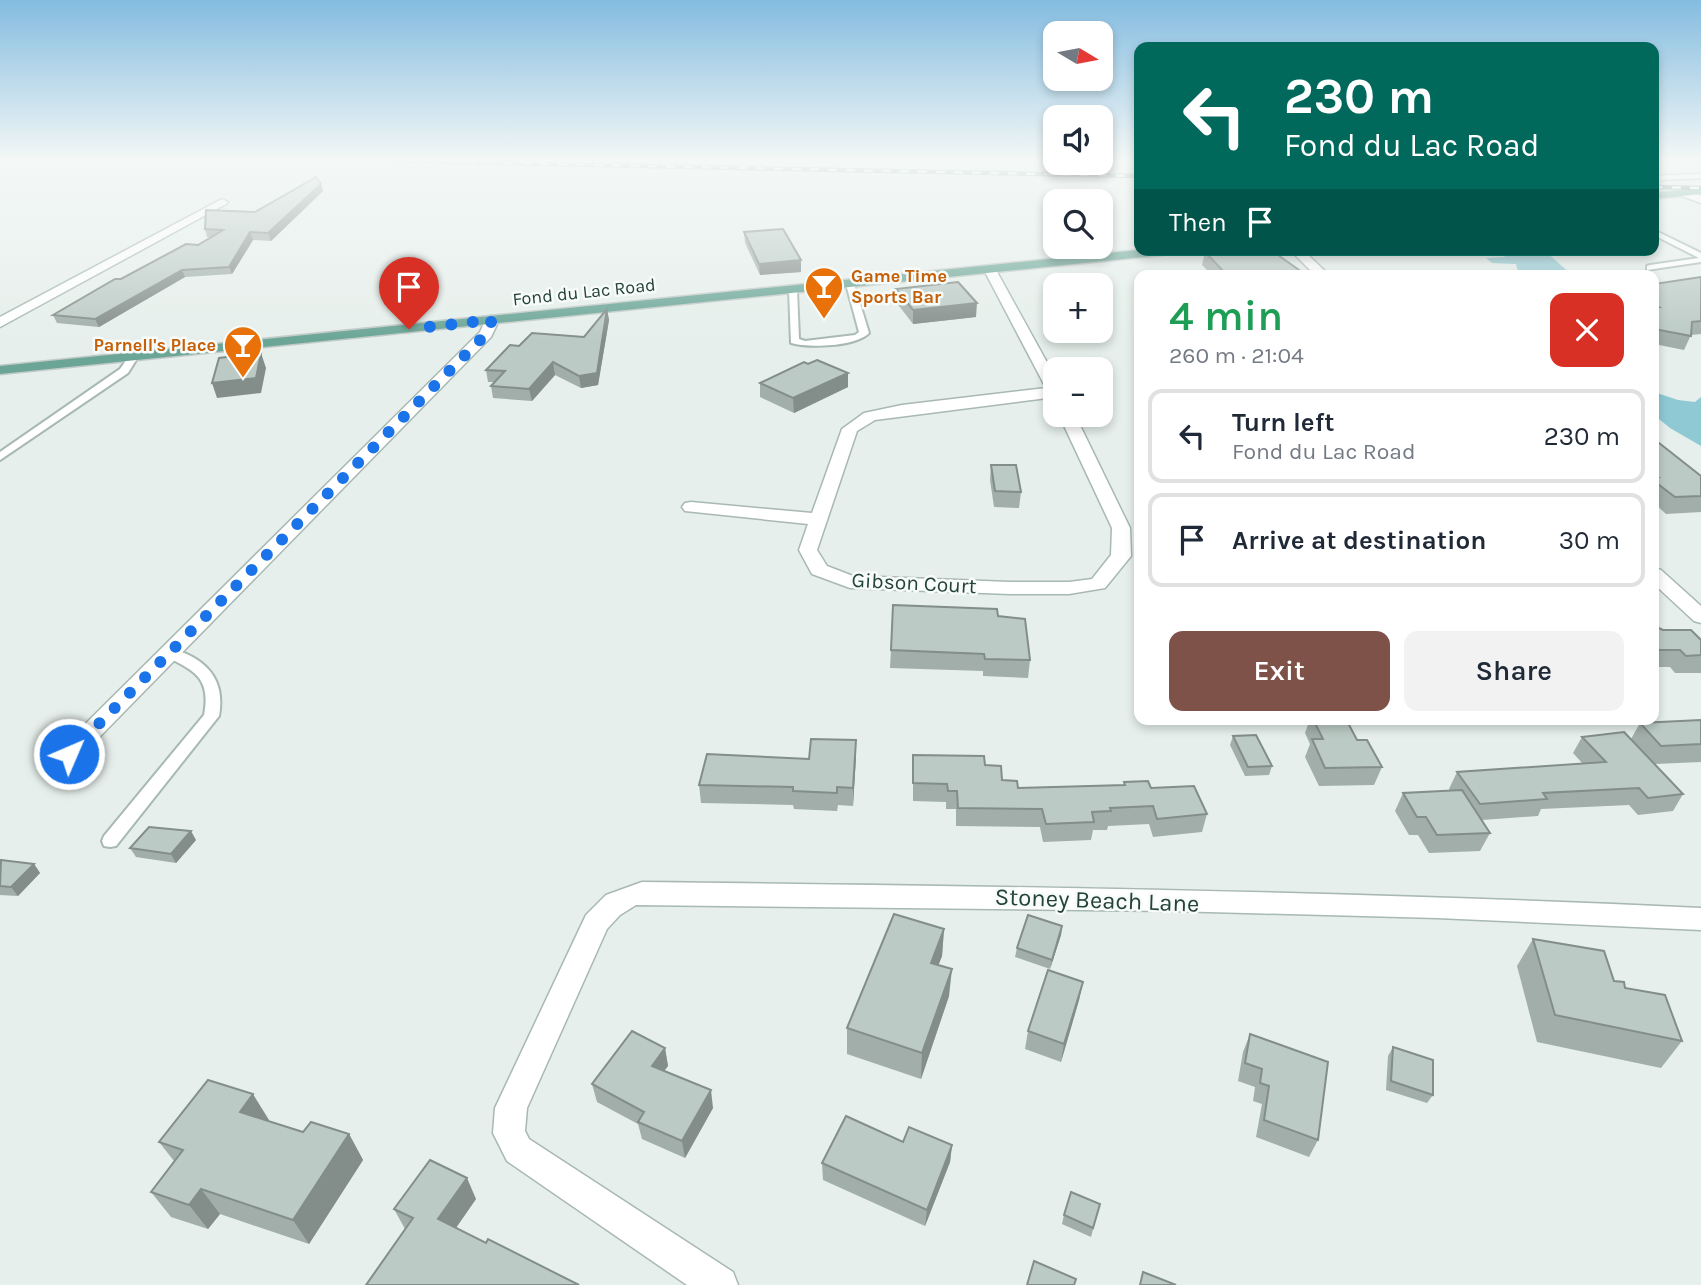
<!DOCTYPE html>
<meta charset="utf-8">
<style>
body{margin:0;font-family:Karla,sans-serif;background:#f2f2f3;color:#1f2937;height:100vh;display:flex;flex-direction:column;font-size:26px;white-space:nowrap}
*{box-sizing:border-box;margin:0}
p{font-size:23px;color:#747a83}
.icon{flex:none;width:38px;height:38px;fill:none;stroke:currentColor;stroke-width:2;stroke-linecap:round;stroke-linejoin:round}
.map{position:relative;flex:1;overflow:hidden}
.details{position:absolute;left:1134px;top:270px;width:525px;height:455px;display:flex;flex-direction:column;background:#fff;border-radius:14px;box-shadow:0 4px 10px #0003}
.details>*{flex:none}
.top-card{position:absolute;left:1134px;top:42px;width:525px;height:214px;border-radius:14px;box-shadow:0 4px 10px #0003;background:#00695c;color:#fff;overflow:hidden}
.needle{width:46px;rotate:100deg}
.fabs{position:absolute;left:1043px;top:21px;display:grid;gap:14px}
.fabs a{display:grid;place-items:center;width:70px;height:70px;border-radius:14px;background:#fff;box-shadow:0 4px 10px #0003;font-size:35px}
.pin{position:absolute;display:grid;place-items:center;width:60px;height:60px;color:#fff;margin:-72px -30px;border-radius:50% 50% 50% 0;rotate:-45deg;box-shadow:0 0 7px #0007}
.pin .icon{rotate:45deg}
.me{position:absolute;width:77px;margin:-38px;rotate:45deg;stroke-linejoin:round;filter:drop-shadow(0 0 5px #0008)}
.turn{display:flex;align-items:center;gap:24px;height:147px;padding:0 35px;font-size:32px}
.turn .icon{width:91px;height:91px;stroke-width:2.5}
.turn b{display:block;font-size:49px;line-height:60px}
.then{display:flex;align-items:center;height:66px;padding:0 35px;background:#0003;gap:14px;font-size:26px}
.round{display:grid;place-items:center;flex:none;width:74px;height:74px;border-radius:14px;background:#f2f2f3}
.head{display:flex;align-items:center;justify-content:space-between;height:119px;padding:0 35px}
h1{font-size:42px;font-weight:600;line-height:52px;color:#1e9e55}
.cta{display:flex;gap:14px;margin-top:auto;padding:14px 35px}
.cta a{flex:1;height:80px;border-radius:14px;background:#7f5249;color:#fff;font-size:28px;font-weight:600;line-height:80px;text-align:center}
.cta a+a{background:#f2f2f3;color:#1f2937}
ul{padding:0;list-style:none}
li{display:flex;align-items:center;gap:21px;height:94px;margin:0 14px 10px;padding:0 21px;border:4px solid #e0e1e3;border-radius:14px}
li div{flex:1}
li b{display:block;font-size:26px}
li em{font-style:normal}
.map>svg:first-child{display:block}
.water{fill:#8ec9d4}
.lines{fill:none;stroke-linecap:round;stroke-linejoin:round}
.lane-casing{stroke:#a8b8b2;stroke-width:4}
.street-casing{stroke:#a8b8b2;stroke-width:3}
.primary-casing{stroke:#c2cac8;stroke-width:3}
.lane{fill:#fff;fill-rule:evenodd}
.street{fill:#fff;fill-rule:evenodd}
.primary{fill:#6aa596;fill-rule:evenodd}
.rail-casing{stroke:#5f7d75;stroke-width:4.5}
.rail{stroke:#f7fbf9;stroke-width:2.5;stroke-dasharray:9;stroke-linecap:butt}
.wall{fill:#a1aea9}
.shaded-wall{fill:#838d89}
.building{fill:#bbcac4;stroke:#838d89;stroke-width:2}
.route{stroke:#1a73e8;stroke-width:12;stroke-dasharray:0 21.6}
.labels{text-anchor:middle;stroke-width:5;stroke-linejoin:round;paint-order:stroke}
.far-food-label{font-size:18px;font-weight:bold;fill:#c56008;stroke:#f7fbf9;text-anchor:start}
.far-street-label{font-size:18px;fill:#24423a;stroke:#f7fbf9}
.street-label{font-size:21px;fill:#24423a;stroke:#f7fbf9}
.near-street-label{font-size:24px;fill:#24423a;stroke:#f7fbf9}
</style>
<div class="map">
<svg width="1701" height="1285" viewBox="0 0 1701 1285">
<rect width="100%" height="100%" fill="#e6efeb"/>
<g class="water">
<path d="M 1500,250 L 1544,250 L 1572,275 L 1519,275 L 1516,264 L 1492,263 L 1486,258 L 1505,257 Z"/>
<path d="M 1654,392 L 1678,400 L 1695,402 L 1701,397 L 1701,446 L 1670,428 L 1654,415 Z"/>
</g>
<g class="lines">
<g class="lane-casing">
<g id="lane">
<path d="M 1701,174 L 1701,178 L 1654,180 L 1654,176 Z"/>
<path d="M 1654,230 L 1701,253 L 1701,262 L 1647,270 L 1647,266 L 1650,265 L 1699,258 L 1654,235 Z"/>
<path d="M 850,281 L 854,284 L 869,333 C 855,347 809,348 791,343 L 789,290 L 793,287 L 797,290 L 799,339 L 805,341 L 855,335 L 859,332 L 846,284 Z"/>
<path d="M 130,355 L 138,357 L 128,373 L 0,460 L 0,452 L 120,369 Z"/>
<path d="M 170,648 C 205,658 226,678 219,716 L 116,846 L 110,847 L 104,846 L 102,841 L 104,836 L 204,715 C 211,678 195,671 165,656 L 163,653 Z"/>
</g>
</g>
<g class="street-casing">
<g id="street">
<path d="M 1683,190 L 1701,196 L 1701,203 L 1679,195 L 1679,191 Z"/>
<path d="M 222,199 L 228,202 L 226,204 L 0,327 L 0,317 Z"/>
<path d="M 1290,250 L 1303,250 L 1329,275 L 1315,275 Z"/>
<path d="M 990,266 L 996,270 L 1055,377 L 1055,397 L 875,420 L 857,431 L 817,550 L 827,566 L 853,576 L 1010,582 L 1069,582 L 1092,579 L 1111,555 L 1112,528 L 1059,415 L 1075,415 L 1130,528 L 1131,556 L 1105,588 L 1069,594 L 1010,594 L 850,588 L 812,574 L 799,550 L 808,524 L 685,511 L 682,507 L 685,503 L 691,502 L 812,513 L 842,429 L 864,413 L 902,405 L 1046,388 L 984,270 Z"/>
<path d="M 492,316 L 499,320 L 491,337 L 77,760 L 69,762 L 61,760 L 57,754 L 61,748 L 480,332 L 487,317 Z"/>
<path d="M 1654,568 L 1661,570 L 1701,606 L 1701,623 L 1694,621 L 1654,584 Z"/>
<path d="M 642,882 C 995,886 1348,891 1701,908 L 1701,930 L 1437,918 L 1172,911 L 636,905 L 620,915 L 607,929 L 527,1108 L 525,1131 L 529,1139 L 733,1272 L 738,1285 L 687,1285 L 507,1161 L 493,1133 L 495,1108 L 586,915 L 606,895 Z"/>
</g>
</g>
<g class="primary-casing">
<g id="primary">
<path d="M 1701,188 L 1701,194 L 1654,199 L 1654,193 Z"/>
<path d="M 1139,250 L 1178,250 L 1172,254 L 0,374 L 0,366 Z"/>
</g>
</g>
<use href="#lane" class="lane"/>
<use href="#street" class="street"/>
<use href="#primary" class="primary"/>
<g class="rail-casing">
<g id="rail">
<path d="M 396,161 L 1139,176"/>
<path d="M 1654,187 L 1701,188"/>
</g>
</g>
<use href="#rail" class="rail"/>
</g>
<g class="wall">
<path d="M 1654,161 L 1701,161 L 1701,162 Z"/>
<path d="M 321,184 L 323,191 L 271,241 L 253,240 L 232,274 L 185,277 L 99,327 L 57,323 L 53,315 L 121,279 L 198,245 L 211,237 L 207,237 L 205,229 L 255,212 Z"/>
<path d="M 744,232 L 801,260 L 801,272 L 760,275 L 745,243 Z"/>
<path d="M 1205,252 L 1306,275 L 1212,275 L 1202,265 Z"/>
<path d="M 1701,277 L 1701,334 L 1691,335 L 1684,350 L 1654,344 L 1654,284 Z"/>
<path d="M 896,289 L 976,317 L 913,324 L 896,302 Z"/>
<path d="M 607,309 L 609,320 L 598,385 L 581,388 L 555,375 L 532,401 L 493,398 L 491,386 L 494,382 L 488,382 L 486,370 L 519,346 L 584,337 Z"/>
<path d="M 760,383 L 848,387 L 794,413 L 760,397 Z"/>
<path d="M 1654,439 L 1701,476 L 1701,512 L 1666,514 L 1654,503 Z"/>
<path d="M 991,465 L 1021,492 L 1019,508 L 994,507 L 990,480 Z"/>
<path d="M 998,616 L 1030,660 L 1028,678 L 983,676 L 983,671 L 890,668 L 891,650 Z"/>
<path d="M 1654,626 L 1663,630 L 1701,640 L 1701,673 L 1675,673 L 1670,667 L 1654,667 Z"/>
<path d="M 1310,719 L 1346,719 L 1357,740 L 1382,767 L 1374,785 L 1319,786 L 1305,757 L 1310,744 L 1305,733 Z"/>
<path d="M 1701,720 L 1701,762 L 1655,764 L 1683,794 L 1673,811 L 1638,815 L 1629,805 L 1541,809 L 1538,816 L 1482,820 L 1490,833 L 1480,851 L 1429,853 L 1418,835 L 1409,835 L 1395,811 L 1403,793 L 1450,791 L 1449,789 L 1457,772 L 1583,764 L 1573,753 L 1582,737 L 1631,739 L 1640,723 Z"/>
<path d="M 1233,736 L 1272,766 L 1269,775 L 1245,776 L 1230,745 Z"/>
<path d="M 856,740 L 853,806 L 838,805 L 837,811 L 794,809 L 793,805 L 701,803 L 699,785 L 809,759 Z"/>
<path d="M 913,755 L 985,765 L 1002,780 L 1018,788 L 1124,785 L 1124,782 L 1151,788 L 1207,814 L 1202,832 L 1153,837 L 1149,824 L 1108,826 L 1107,830 L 1093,830 L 1091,840 L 1043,842 L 1040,827 L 956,826 L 956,809 L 946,809 L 946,802 L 913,801 Z"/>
<path d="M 196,840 L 176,863 L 136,857 L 130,848 Z"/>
<path d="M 0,861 L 34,864 L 40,873 L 18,896 L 0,895 Z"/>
<path d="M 1062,926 L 1061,935 L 1050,969 L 1015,957 L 1017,948 Z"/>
<path d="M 944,929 L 942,956 L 938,965 L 949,996 L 921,1079 L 847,1054 L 847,1028 Z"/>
<path d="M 1533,939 L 1614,981 L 1625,988 L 1682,1041 L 1661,1068 L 1537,1042 L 1517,966 Z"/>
<path d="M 1083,982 L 1079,1000 L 1061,1062 L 1025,1049 L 1028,1031 Z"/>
<path d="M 1250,1034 L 1318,1140 L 1309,1157 L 1256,1137 L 1262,1104 L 1253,1101 L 1255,1087 L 1238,1081 L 1243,1052 Z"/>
<path d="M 1393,1047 L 1433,1095 L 1427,1103 L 1386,1090 L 1388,1056 Z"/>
<path d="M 665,1048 L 668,1066 L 664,1071 L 713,1108 L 685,1158 L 642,1139 L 638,1124 L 597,1102 L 592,1084 Z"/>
<path d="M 269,1120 L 269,1121 L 303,1132 L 349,1134 L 363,1160 L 309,1244 L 220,1214 L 208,1229 L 171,1217 L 151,1192 L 174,1161 L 159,1142 Z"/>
<path d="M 903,1142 L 952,1145 L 950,1162 L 925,1226 L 823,1180 L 822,1163 Z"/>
<path d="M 476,1199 L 456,1228 L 486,1243 L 579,1285 L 405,1229 L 394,1209 Z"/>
<path d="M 1100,1204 L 1091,1237 L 1062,1224 L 1064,1215 Z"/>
</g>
<g class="shaded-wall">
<path d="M 321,184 L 323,191 L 271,241 L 268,233 Z"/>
<path d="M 250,232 L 253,240 L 232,274 L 229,267 Z"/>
<path d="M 801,260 L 801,272 L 760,275 L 759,264 Z"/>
<path d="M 182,270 L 185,277 L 99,327 L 95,319 Z"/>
<path d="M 977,303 L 976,317 L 913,324 L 913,310 Z"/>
<path d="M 607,309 L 609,320 L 598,385 L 581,388 L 579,376 Z"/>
<path d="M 261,353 L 266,368 L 261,393 L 217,398 L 212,383 Z"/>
<path d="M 553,362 L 555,375 L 532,401 L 529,389 Z"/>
<path d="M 848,373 L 848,387 L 794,413 L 793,398 Z"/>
<path d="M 856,740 L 856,758 L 853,806 L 853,788 Z"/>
<path d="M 191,831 L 196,840 L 176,863 L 171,854 Z"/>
<path d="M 34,864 L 40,873 L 18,896 L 11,887 Z"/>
<path d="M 1062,926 L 1061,935 L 1050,969 L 1052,960 Z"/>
<path d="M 944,929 L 942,956 L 929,990 L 931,963 Z"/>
<path d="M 952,969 L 949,996 L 921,1079 L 922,1053 Z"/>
<path d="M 1083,982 L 1079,1000 L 1061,1062 L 1064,1044 Z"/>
<path d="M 665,1048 L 668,1066 L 655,1083 L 652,1066 Z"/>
<path d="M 711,1090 L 713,1108 L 685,1158 L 682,1141 Z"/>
<path d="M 253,1094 L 269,1120 L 257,1138 L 240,1112 Z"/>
<path d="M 349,1134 L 363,1160 L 309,1244 L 293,1220 Z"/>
<path d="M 952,1145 L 950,1162 L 925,1226 L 927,1210 Z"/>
<path d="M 467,1178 L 476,1199 L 448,1239 L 438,1219 Z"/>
<path d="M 201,1189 L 220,1214 L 208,1229 L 189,1205 Z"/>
</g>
<g class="building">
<path d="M 316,177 L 321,184 L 268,233 L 250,232 L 229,267 L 182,270 L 95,319 L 53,315 L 115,279 L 121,279 L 186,244 L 198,245 L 223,230 L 205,229 L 206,210 L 255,212 Z"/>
<path d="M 783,229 L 801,260 L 759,264 L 744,232 Z"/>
<path d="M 1256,250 L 1271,250 L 1306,275 L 1227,275 L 1205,252 Z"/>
<path d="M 1701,277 L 1701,321 L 1692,322 L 1691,336 L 1654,329 L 1654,307 L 1659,307 L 1654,304 L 1654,284 Z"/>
<path d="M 958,282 L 977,303 L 913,310 L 896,289 Z"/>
<path d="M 607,309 L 597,373 L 579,376 L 553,362 L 529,389 L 491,386 L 505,371 L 486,370 L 510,345 L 519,346 L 532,333 L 584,337 Z"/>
<path d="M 261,353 L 256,378 L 212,383 L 219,358 Z"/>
<path d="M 817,360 L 848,373 L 793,398 L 760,383 L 804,362 L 808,364 Z"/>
<path d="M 1654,439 L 1701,476 L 1701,496 L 1675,497 L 1654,481 L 1654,477 L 1658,477 L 1654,474 Z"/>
<path d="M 991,465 L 1016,465 L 1021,492 L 995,491 Z"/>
<path d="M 893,605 L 997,609 L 998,616 L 1025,619 L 1030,660 L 985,659 L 984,654 L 891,650 Z"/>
<path d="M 1654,626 L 1663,630 L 1691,630 L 1701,640 L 1701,655 L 1686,656 L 1680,650 L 1654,650 Z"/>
<path d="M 1313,719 L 1346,719 L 1357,740 L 1367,740 L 1382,767 L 1325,768 L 1312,739 L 1323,739 Z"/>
<path d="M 1701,720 L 1701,744 L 1661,746 L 1640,723 Z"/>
<path d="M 1624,732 L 1683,794 L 1648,798 L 1639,788 L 1543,793 L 1547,799 L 1480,804 L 1457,772 L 1606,762 L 1582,737 Z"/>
<path d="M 1256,735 L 1272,766 L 1248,767 L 1233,736 Z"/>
<path d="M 811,739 L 856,740 L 853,788 L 837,787 L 837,793 L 793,791 L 793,787 L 699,785 L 707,754 L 809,759 Z"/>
<path d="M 913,755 L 984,756 L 985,765 L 1001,766 L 1002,780 L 1017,781 L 1018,788 L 1125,785 L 1124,782 L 1148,781 L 1151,788 L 1194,786 L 1207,814 L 1157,819 L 1153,806 L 1110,808 L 1111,811 L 1092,812 L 1094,822 L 1046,824 L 1042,809 L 958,808 L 957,791 L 948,791 L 947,784 L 913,783 Z"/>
<path d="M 1462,790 L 1490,833 L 1437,835 L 1426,817 L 1417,817 L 1403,793 Z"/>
<path d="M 149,827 L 191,831 L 171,854 L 130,848 Z"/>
<path d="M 1,860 L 34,864 L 11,887 L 0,886 Z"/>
<path d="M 894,914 L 944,929 L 931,963 L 952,969 L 922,1053 L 847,1028 Z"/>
<path d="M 1028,915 L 1062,926 L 1052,960 L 1017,948 Z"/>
<path d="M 1533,939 L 1604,951 L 1614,981 L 1624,982 L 1625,988 L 1665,995 L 1682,1041 L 1555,1015 Z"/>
<path d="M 1048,970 L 1083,982 L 1064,1044 L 1028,1031 Z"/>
<path d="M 632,1031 L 665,1048 L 652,1066 L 711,1090 L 682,1141 L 638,1122 L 644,1112 L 592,1084 Z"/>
<path d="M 1250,1034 L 1328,1062 L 1318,1140 L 1264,1120 L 1269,1086 L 1260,1083 L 1262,1069 L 1245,1063 Z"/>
<path d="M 1393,1047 L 1433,1060 L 1433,1095 L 1391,1081 Z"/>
<path d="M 208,1080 L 253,1094 L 240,1112 L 303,1132 L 311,1122 L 349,1134 L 293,1220 L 201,1189 L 189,1205 L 151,1192 L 183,1150 L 159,1142 Z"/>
<path d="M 846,1116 L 903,1142 L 909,1127 L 952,1145 L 927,1210 L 822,1163 Z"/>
<path d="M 430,1160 L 467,1178 L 438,1219 L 486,1243 L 488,1239 L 579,1285 L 366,1285 L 413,1218 L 394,1209 Z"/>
<path d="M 1071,1192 L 1100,1204 L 1093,1228 L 1064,1215 Z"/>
<path d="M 1034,1261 L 1076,1279 L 1074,1285 L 1027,1285 Z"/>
<path d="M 1143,1272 L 1176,1285 L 1140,1285 Z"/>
</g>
<linearGradient id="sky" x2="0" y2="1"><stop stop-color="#84bce0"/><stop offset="0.47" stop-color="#f4f8f6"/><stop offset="1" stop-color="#f4f8f6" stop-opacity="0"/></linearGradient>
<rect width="1701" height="341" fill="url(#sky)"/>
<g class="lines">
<path class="route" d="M 69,754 L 486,334 L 492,320 L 409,329"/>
</g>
<defs>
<g id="bar-pin" transform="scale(2.0125)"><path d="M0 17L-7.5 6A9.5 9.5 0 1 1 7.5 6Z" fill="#e8710a" stroke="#f7fbf9"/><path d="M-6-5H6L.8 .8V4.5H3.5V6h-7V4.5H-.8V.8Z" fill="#fff"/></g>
</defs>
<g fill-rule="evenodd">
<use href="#bar-pin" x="824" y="286"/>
<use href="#bar-pin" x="243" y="345"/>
</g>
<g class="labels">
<g class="far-food-label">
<text x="851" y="282">Game Time<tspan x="851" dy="21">Sports Bar</tspan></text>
<text x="216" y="351" text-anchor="end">Parnell's Place</text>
</g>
<g class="far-street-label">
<text transform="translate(584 292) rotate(-6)" y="6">Fond du Lac Road</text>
</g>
<g class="street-label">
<text transform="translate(914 583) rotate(3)" y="7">Gibson Court</text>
</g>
<g class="near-street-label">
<text transform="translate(1097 900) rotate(2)" y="8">Stoney Beach Lane</text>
</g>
</g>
</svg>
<div class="fabs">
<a><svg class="needle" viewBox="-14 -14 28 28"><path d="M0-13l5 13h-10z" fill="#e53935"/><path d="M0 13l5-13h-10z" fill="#747a83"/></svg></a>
<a><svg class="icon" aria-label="sound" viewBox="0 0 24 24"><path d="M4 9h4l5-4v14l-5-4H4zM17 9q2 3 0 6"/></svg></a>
<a><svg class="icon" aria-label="search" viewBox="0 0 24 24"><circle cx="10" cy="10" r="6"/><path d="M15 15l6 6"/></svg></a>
<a>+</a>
<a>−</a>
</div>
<div class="pin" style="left:409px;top:329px;background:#d93025"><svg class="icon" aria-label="arrive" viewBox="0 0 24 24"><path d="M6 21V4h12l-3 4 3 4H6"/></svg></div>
<svg class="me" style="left:69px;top:754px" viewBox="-20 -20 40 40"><circle r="17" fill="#1a73e8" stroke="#fff" stroke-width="3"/><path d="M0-11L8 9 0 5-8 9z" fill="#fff"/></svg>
<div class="top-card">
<div class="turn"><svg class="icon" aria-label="left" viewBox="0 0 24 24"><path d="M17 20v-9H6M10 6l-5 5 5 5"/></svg><div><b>230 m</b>Fond du Lac Road</div></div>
<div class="then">Then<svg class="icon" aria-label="arrive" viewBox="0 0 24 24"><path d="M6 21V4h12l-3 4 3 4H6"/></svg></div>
</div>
<section class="details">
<div class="head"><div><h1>4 min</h1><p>260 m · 21:04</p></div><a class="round" style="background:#d93025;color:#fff"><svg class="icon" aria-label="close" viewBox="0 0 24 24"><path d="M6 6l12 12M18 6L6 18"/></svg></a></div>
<ul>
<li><svg class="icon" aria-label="left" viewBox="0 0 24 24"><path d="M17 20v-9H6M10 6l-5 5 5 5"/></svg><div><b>Turn left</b><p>Fond du Lac Road</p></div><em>230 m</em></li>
<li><svg class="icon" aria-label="arrive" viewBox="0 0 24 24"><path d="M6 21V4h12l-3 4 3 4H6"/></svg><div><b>Arrive at destination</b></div><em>30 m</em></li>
</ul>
<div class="cta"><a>Exit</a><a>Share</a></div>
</section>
</div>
